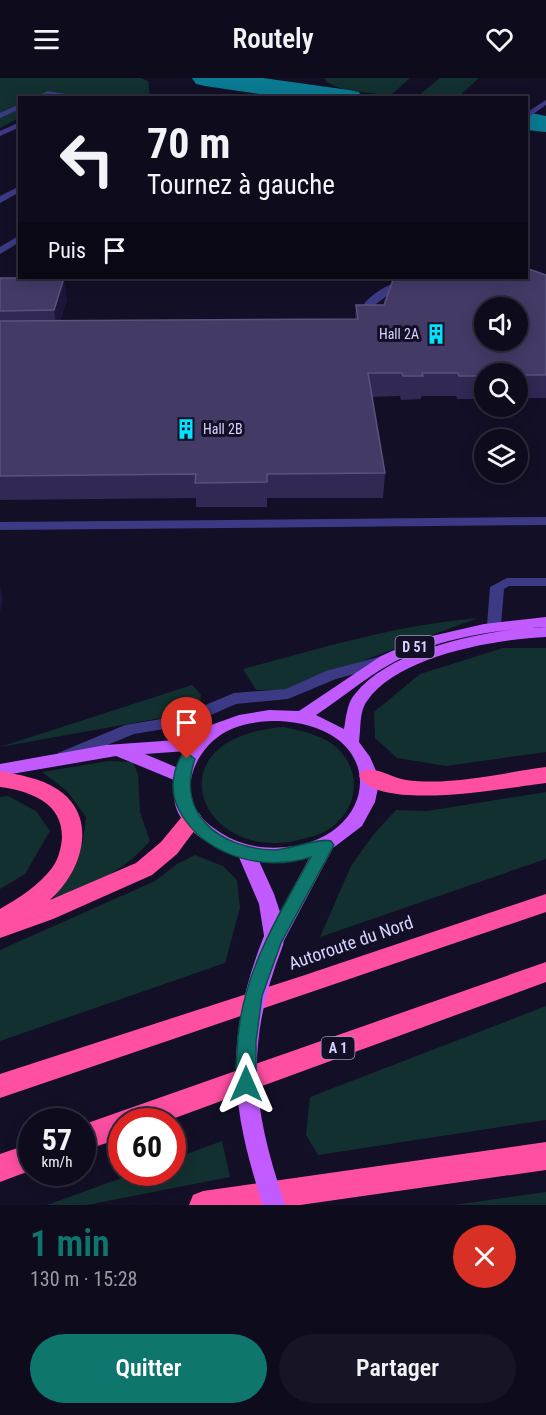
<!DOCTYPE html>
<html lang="fr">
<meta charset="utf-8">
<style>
body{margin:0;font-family:"Roboto Condensed",sans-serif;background:#171425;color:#f1f3f6;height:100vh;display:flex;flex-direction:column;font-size:22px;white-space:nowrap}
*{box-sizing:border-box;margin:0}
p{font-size:20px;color:#9b9ba3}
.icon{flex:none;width:33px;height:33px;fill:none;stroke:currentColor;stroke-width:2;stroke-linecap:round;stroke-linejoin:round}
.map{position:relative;height:1127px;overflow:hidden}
.panel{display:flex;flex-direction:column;background:#0e0b1c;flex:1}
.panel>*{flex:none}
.top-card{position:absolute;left:18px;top:18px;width:510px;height:183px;border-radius:0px;box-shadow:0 3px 15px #0003,0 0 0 2px #2e2b3b;background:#0e0b1c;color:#f1f3f6;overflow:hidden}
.buttons{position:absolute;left:474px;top:219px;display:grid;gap:12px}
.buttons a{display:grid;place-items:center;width:54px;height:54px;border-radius:50%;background:#0e0b1c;box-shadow:0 3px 15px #0003,0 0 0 2px #2e2b3b;font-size:30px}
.speed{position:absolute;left:18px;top:1030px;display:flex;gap:12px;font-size:30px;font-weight:700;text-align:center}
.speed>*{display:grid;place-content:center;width:78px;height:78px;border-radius:50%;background:#0e0b1c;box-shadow:0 3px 15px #0003,0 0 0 2px #2e2b3b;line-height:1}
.speed small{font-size:15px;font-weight:400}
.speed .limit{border:9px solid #d22;background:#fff;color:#111}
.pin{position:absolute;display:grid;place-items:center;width:51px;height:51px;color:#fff;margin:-62px -26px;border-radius:50% 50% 50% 0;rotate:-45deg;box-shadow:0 0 6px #0007}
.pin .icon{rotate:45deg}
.me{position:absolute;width:66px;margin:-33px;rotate:0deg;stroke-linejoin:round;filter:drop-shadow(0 0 4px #0008)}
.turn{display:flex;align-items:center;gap:21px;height:126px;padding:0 30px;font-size:27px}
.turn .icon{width:78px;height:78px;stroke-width:2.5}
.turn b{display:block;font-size:42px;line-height:51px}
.then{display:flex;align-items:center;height:57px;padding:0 30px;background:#0003;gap:12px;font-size:22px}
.round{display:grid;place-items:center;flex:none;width:63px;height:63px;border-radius:32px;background:#171425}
.summary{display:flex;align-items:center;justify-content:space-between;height:102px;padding:0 30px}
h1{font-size:36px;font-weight:600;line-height:45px;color:#0f766e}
.action{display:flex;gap:12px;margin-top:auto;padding:12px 30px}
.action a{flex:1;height:69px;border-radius:36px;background:#0f766e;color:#fff;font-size:24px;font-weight:600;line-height:69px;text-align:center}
.action a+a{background:#171425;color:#f1f3f6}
header{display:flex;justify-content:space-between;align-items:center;height:78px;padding:0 30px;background:#0e0b1c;font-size:27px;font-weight:600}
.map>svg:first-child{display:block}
.green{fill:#12302f}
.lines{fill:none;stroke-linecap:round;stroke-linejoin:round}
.taxiway{fill:#0a7a92;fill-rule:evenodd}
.minor{fill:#3d3a85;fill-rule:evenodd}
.major{fill:#c25bff;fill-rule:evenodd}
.highway{fill:#ff4fa3;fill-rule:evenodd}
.major-bridge{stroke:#c25bff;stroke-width:21}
.wall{fill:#312854}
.shaded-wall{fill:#1d163a}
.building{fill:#433a66;stroke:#5a527e;stroke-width:1.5;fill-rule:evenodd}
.route{fill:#0f766e;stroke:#0a4d48;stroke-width:1.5}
.labels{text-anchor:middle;stroke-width:6;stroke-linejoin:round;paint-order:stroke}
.far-poi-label{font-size:14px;fill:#d9d4ff;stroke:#130f26;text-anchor:end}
.shield{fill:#130f26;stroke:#9e99be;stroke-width:1.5}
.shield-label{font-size:14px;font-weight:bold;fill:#d9d4ff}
.near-street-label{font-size:18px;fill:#d9d4ff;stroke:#130f26}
</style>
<header><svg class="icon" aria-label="menu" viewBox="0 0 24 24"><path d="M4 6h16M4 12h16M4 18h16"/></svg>Routely<svg class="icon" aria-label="heart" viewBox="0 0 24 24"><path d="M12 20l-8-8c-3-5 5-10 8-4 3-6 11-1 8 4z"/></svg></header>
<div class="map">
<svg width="546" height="1127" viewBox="0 0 546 1127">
<rect width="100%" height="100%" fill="#130f26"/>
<g class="green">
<path d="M 0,0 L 141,0 L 148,3 L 150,19 L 20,20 L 19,40 L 0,50 Z"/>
<path d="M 324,0 L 410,0 L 391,17 C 375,15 331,14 324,0 Z"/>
<path d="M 440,0 L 479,0 L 458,19 L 417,19 Z"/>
<path d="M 478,540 L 370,580 L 294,612 L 256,612 L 243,591 C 321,570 397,547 478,540 Z"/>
<path d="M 503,570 L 546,570 L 546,674 L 446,688 L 397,680 L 375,660 L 374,634 L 420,596 Z"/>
<path d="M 192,607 L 201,617 L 200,627 L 189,635 L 0,669 Z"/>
<path d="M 283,649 C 298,652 312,655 326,662 C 360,681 364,725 332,749 C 321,757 307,760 294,763 C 198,782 151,660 283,649 Z"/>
<path d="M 109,683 L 133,684 L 138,696 L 140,734 L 150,763 C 122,795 92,807 53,821 C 76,789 82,778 86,739 L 67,713 L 42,694 Z"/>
<path d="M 546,714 L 546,781 L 320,859 L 351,788 L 373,757 L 396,732 L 427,733 Z"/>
<path d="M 8,718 L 36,733 L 50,753 L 25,796 L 0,811 L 0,719 Z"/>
<path d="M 195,777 L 223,788 L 237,802 L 240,830 L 225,885 L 0,963 L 0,872 L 155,803 L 177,786 Z"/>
<path d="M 546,928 L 546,1042 L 318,1077 L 306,1057 L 310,1019 Z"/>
<path d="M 222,1063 L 230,1099 L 87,1127 L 47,1127 L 135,1095 L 172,1095 L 173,1081 Z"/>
<path d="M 546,1114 L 546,1127 L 454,1127 Z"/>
</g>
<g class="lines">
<g class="taxiway">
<path d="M 192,0 L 263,0 L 349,12 L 359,14 L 362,20 L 287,20 L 205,8 L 196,6 Z"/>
<path d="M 526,34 L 546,38 L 546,54 L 526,52 Z"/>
</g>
<g class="minor">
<path d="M 48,13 L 76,18 L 79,20 L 49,17 L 33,20 Z"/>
<path d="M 546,22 L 546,27 L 526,41 L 526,35 Z"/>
<path d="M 20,26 L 20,31 L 0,40 L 0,35 Z"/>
<path d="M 20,44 L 20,49 L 0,58 L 0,53 Z"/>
<path d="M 20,108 L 20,114 L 0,125 L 0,118 Z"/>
<path d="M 20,157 L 20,164 L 0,176 L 0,169 Z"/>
<path d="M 412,200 L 429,200 L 396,211 L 372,229 L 373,243 L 364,245 L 362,228 C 375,212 392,204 412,200 Z"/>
<path d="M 546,439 L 546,447 L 0,452 L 0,444 Z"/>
<path d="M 507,500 L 546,500 L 546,508 L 509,508 L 504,511 L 501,547 L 499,550 L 489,550 L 487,547 L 490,509 Z"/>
<path d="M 386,577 L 391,578 L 394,582 L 391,586 L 336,601 L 288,621 L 236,626 L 188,647 L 134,656 L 64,685 L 58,683 L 56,679 L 58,675 L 125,647 L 179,638 L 234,615 L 286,611 L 326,593 Z"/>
</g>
<path class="major" d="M 546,539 L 546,549 L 532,550 L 546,549 L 546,559 C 496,561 397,578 367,623 C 359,633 361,652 359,664 L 370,679 L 377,695 L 378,710 L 375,724 L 362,748 L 333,770 L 280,870 L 273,872 L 266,870 L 259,826 L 238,777 C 214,771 181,752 175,726 C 174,718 174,710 174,702 L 116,678 L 0,698 L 0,686 L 106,667 L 191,661 L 211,647 L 239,637 L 269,632 L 299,633 L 381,578 L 419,561 L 484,546 ZM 516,551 C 465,558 389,574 355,616 C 347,625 346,639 344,651 L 316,637 C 342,620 365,600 392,585 C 431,564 473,556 516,551 ZM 280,643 C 401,650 377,780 260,769 C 246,767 232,762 221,755 C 210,748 198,739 193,726 C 183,700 201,669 222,656 C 239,645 260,643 280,643 ZM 187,673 L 178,690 L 145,676 ZM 311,777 L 280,834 L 274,816 L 259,783 L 294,783 Z"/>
<g class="highway">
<path d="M 546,689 L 546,705 C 509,709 380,735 359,698 L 362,693 C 376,688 392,700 406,702 C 451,708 501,695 546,689 Z"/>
<path d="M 0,693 C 20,697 40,700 57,711 C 100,739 82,794 50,822 L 136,785 L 161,764 L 185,735 L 192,733 L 199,735 L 203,741 L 177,776 L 152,797 L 53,841 L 0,860 L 0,831 C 19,820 38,808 52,790 C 58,782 61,771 62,760 C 63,724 29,713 0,709 Z"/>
<path d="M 546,816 L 546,834 L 0,1020 L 0,996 L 302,898 Z"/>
<path d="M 546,884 L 546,904 L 164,1044 L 122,1044 L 122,1060 L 82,1073 L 82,1047 Z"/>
<path d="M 546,1064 L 546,1092 L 300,1127 L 189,1127 L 193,1117 L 203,1113 Z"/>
<path d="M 32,1065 L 32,1092 L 0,1104 L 0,1076 Z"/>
</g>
<path class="major-bridge" d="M 273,864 C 234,962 241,1029 274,1127"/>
</g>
<path class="wall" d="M 546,197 L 546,320 L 518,320 L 518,296 L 484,296 L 484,321 L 457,321 L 456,318 L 421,318 L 421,321 L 401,322 L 400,318 L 372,319 L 385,395 L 383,420 L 267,420 L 267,429 L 196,429 L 196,420 L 0,422 L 0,200 L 67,221 L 60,243 L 355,241 L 356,227 L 384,227 Z"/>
<g class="shaded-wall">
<path d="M 64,200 L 67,221 L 57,254 L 54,232 Z"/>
<path d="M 0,506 L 3,522 L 0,535 Z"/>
</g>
<g class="building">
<path d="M 526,190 L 546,197 L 546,297 L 518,297 L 518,296 L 484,296 L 484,298 L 459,298 L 458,295 L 422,295 L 423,298 L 403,298 L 402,295 L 368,295 L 385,395 L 267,396 L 267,404 L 195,405 L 196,396 L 0,398 L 0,243 L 358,241 L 356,227 L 384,227 L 393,202 L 397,200 L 526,200 ZM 484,230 L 518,230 L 518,262 L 484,262 Z"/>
<path d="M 0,200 L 64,200 L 54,232 L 0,233 Z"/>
</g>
<path class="route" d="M 187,675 L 195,681 C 176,736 219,770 273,772 C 289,772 321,759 331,763 L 334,767 L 281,865 L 262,918 L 256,964 L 256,1006 L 253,1012 L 246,1015 L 239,1012 C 234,1001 236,988 237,976 C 238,902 276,841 311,779 C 263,795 201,777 178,730 C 170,713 172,693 182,677 Z"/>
<defs>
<g id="building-bare" transform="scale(1.62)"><path d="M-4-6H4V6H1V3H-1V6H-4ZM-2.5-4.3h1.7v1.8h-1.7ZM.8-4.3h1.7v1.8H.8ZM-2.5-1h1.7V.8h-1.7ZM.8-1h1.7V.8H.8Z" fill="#00e5ff" stroke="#130f26" stroke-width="2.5" paint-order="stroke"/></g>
</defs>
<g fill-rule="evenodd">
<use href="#building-bare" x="436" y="256"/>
<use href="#building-bare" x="186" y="351"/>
</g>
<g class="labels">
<g class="far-poi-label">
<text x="419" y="261">Hall 2A</text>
<text x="203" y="356" text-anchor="start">Hall 2B</text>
</g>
<g class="shield">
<rect x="395.5" y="558" width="39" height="22" rx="4.5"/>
<rect x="321.5" y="959" width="33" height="22" rx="4.5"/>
</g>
<g class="shield-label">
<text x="415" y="574">D 51</text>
<text x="338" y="975">A 1</text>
</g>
<g class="near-street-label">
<text transform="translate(351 865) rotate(-19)" y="6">Autoroute du Nord</text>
</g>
</g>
</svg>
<div class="buttons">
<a><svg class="icon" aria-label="sound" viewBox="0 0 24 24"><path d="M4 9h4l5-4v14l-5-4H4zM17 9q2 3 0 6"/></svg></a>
<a><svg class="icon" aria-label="search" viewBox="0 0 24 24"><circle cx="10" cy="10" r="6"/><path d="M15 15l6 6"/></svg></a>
<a><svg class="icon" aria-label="layers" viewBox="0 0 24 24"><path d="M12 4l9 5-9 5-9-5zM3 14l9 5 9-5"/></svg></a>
</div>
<div class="speed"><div>57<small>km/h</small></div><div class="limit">60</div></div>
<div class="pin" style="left:187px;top:681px;background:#d93025"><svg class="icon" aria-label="arrive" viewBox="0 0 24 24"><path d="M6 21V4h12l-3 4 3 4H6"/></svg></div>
<svg class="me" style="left:246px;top:1006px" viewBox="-20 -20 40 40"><path d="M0-17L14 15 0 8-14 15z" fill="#0f766e" stroke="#fff" stroke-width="4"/></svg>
<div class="top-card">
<div class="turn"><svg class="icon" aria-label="left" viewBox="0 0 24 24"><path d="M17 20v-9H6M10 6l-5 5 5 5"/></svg><div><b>70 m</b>Tournez à gauche</div></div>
<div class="then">Puis<svg class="icon" aria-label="arrive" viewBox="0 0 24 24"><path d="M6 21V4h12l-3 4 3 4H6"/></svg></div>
</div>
</div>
<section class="panel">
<div class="summary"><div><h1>1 min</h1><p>130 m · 15:28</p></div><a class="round" style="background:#d93025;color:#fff"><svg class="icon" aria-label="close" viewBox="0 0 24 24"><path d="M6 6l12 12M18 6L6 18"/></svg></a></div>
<div class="action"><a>Quitter</a><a>Partager</a></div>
</section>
